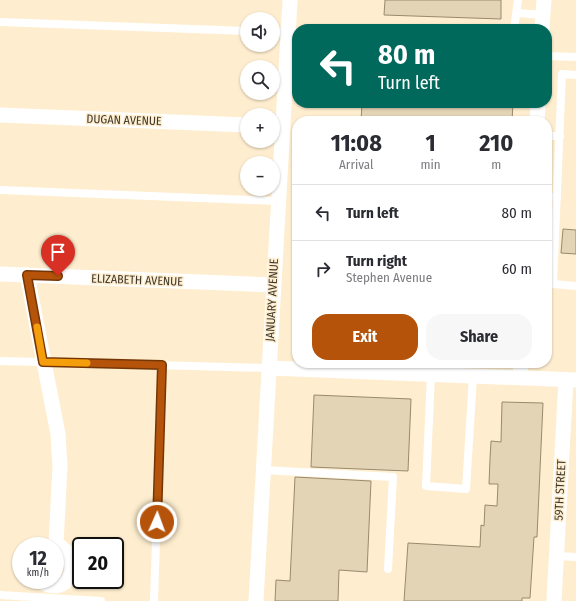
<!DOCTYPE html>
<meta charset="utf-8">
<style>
body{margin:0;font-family:"Fira Sans Condensed",sans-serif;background:#f7f7f7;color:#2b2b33;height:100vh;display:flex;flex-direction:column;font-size:15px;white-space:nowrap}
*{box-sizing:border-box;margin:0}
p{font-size:13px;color:#7c7c81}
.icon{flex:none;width:22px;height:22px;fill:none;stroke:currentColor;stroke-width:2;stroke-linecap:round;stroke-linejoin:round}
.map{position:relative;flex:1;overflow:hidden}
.side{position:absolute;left:292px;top:116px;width:260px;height:252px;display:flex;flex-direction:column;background:#fff;border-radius:16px;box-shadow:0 1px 3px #0004}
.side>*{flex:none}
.guide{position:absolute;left:292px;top:24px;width:260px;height:84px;border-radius:16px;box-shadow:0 1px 3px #0004;background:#00695c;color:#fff;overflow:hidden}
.fabs{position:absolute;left:240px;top:12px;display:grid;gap:8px}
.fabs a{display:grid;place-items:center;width:40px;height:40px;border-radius:50%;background:#fff;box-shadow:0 1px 3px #0004;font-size:20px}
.speed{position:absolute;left:12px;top:537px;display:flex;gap:8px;font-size:20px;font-weight:700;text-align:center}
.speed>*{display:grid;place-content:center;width:52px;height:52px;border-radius:50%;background:#fff;box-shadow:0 1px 3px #0004;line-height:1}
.speed small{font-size:10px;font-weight:400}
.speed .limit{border:2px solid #111;border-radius:6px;background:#fff;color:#111}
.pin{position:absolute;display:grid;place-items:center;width:34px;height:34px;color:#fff;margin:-41px -17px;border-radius:50% 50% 50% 0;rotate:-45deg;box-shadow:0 0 4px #0007}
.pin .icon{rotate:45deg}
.me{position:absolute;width:44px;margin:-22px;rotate:2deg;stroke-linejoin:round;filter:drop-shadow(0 0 3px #0008)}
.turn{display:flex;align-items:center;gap:14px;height:84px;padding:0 20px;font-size:18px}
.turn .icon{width:52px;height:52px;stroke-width:2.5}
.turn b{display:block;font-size:28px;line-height:34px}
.eta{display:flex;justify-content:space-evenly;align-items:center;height:68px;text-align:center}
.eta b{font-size:24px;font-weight:700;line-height:28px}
.cta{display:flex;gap:8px;margin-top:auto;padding:8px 20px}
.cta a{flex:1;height:46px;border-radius:16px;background:#b45309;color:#fff;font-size:16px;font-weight:700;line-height:46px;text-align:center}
.cta a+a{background:#f7f7f7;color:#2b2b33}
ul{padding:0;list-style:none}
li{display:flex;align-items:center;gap:12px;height:56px;padding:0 20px;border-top:1px solid #e1e1e2}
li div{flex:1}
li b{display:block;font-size:15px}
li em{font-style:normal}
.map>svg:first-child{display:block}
.building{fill:#e3d4b6;stroke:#998a6e}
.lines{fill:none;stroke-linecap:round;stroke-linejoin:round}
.service{stroke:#fff;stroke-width:8}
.minor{stroke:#fff;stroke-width:15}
.route-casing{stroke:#753606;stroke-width:10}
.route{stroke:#b45309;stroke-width:7}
.slow{stroke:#f59e0b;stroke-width:7}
.labels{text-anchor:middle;stroke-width:3;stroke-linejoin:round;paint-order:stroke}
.street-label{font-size:12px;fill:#3f382d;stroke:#feeecf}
</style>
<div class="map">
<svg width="576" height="601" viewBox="0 0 576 601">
<rect width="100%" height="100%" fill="#feeecf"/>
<g class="building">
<path d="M 385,0 L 501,0 L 501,19 L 384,15 Z"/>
<path d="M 362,103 L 513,103 L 512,121 L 361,121 Z"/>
<path d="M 563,229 L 576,230 L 576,254 L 561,253 Z"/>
<path d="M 314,395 L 411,399 L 408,471 L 311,467 Z"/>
<path d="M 502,402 L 543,403 L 537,537 L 534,537 L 530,598 L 522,598 L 522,601 L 404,601 L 408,543 L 480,547 L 481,525 L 484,526 L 485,505 L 497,506 L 498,484 L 489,484 L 490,459 L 491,441 L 501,442 Z"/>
<path d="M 295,477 L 371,481 L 367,572 L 339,570 L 338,601 L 275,601 L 276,580 L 290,581 Z"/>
</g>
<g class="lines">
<g class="service">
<path d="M 517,13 L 543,15"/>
<path d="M 0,22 L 247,31"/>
<path d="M 514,29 L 518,0"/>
<path d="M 273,32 L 287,33"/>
<path d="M 547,56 L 576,57"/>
<path d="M 576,75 L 562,74 L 553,284 L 576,286"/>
<path d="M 547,136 L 560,136"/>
<path d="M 0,190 L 278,201"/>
<path d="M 547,197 L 557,197"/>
<path d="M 0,361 L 269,368"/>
<path d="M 431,374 L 426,486 L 466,489 L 473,376"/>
<path d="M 263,470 L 393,477 L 388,569"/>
<path d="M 556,556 L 576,557"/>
<path d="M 0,595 L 101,601"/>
<path d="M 154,601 L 162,365"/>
</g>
<g class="minor">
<path d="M 542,29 L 544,0"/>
<path d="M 0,115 L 247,125"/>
<path d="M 537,121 L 538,103"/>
<path d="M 0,274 L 273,285"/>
<path d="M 27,275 L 58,434 L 60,466 L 56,544"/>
<path d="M 269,368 L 576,380"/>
<path d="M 520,377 L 521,363"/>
<path d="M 39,580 C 69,601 86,559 56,544"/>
<path d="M 256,601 L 290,0"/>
<path d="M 554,601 L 566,380"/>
</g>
</g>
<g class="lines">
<g class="route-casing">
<path id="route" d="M 58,276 L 27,275 L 43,362 L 162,365 L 157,522"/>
</g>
<use href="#route" class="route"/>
<path class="slow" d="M 37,327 L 43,362 L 87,363"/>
</g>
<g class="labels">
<g class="street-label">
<text transform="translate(124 120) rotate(2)" y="4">DUGAN AVENUE</text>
<text transform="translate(137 280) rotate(2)" y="4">ELIZABETH AVENUE</text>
<text transform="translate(272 300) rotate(-87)" y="4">JANUARY AVENUE</text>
<text transform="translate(560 490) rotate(-87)" y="4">59TH STREET</text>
</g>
</g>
</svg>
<div class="fabs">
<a><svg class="icon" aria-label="sound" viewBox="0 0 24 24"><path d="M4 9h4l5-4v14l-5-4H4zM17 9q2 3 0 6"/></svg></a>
<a><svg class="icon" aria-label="search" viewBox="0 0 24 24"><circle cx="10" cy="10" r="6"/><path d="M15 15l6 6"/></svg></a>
<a>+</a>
<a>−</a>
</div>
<div class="speed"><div>12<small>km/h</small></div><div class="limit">20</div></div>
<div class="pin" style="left:58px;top:276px;background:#d93025"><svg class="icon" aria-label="arrive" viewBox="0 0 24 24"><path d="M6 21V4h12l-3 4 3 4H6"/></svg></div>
<svg class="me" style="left:157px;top:522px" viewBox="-20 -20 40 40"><circle r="17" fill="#b45309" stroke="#fff" stroke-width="3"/><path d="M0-11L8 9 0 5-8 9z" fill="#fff"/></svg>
<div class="guide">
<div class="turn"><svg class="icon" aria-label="left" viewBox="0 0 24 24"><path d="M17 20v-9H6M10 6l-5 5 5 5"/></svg><div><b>80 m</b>Turn left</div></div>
</div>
<section class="side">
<div class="eta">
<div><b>11:08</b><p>Arrival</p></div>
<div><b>1</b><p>min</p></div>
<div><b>210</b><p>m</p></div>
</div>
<ul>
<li><svg class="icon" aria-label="left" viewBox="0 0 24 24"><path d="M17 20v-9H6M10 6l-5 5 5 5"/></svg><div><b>Turn left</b></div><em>80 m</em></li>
<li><svg class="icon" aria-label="right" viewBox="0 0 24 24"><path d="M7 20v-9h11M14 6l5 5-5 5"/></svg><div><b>Turn right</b><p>Stephen Avenue</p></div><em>60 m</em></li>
</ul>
<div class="cta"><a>Exit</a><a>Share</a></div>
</section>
</div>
